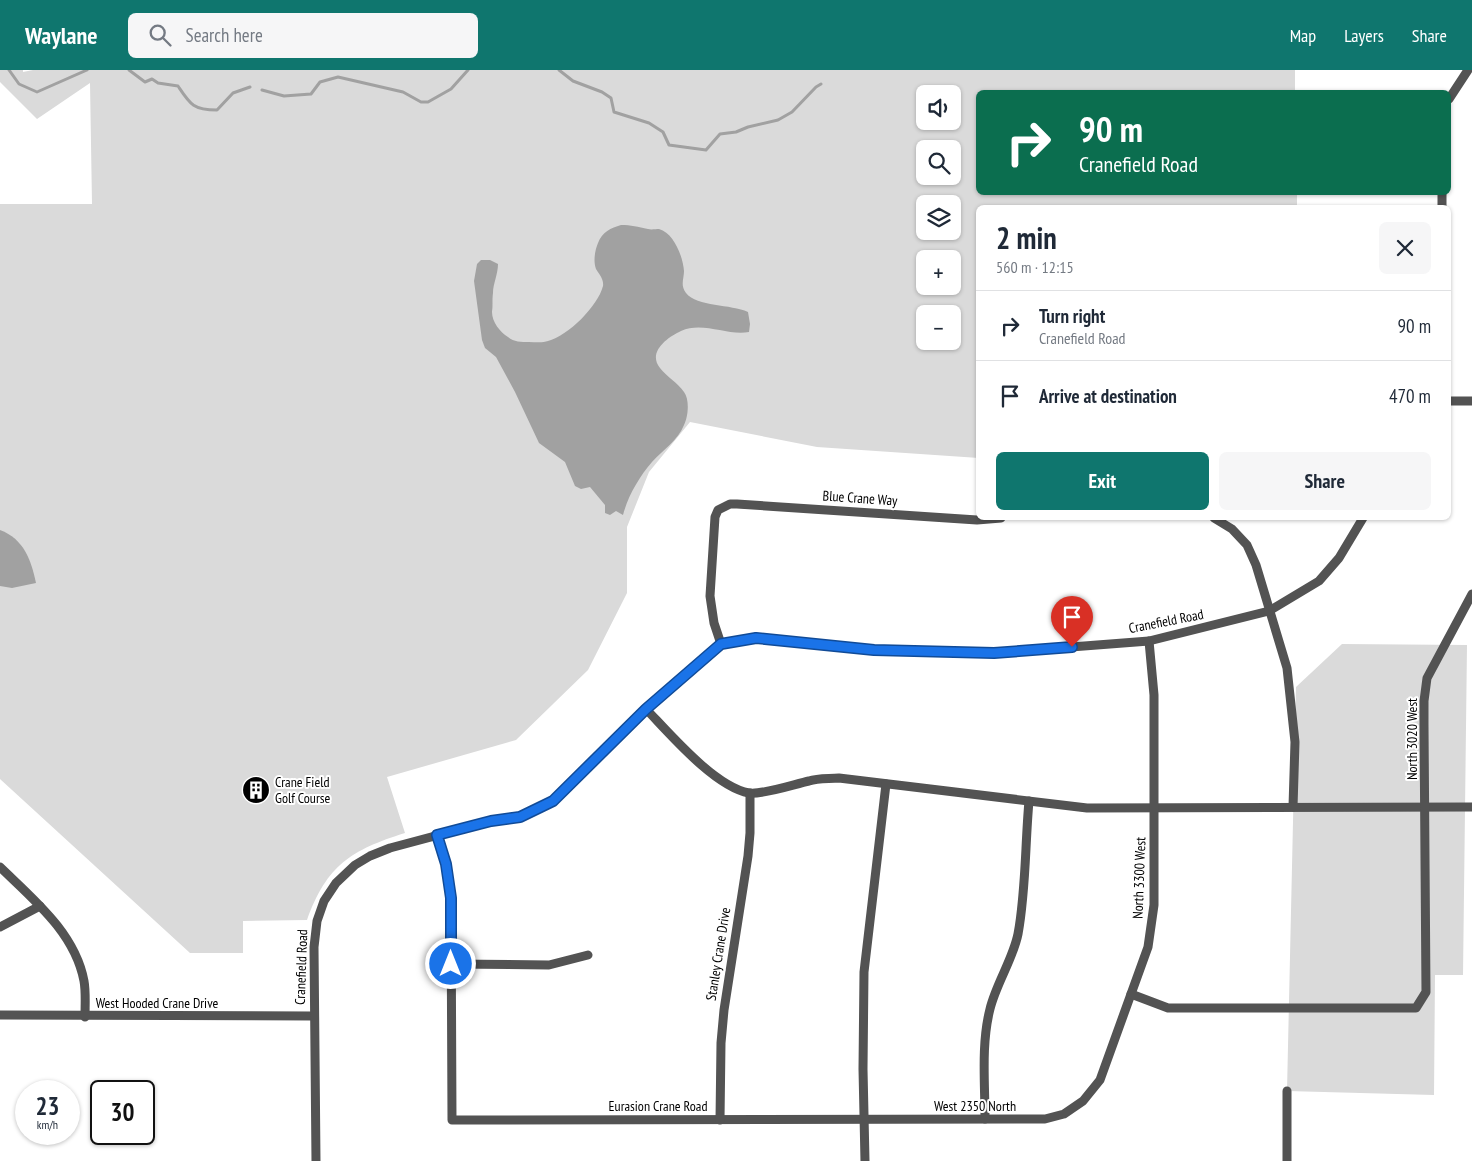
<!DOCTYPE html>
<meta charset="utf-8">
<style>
body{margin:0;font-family:"PT Sans Narrow",sans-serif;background:#f6f6f7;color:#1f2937;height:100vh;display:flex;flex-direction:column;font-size:19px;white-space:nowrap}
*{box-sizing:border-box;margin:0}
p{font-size:16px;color:#747a83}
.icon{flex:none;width:28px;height:28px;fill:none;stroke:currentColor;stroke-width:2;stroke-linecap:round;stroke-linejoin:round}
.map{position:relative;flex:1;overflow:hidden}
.side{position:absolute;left:976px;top:135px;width:475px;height:315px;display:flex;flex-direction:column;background:#fff;border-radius:8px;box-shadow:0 1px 4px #0004}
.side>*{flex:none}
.guide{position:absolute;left:976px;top:20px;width:475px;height:105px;border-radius:8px;box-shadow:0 1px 4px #0004;background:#0b6e4f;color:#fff;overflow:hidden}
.controls{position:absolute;left:916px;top:15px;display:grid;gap:10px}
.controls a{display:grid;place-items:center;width:45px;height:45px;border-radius:8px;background:#fff;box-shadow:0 1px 4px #0004;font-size:25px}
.speed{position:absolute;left:15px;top:1010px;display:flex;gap:10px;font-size:25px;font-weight:700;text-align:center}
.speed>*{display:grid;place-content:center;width:65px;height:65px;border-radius:50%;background:#fff;box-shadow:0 1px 4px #0004;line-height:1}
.speed small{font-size:12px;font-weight:400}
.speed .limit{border:2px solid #111;border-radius:8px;background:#fff;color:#111}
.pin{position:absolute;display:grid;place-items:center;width:42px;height:42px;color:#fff;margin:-51px -21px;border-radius:50% 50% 50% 0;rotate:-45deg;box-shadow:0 0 5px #0007}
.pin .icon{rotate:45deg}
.me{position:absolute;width:55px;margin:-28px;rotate:0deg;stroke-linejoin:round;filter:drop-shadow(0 0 4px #0008)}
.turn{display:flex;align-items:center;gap:18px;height:105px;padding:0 20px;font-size:22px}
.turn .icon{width:65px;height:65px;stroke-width:2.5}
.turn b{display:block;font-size:35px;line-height:42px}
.round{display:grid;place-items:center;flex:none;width:52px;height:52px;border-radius:8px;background:#f6f6f7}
.headline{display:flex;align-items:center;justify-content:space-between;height:85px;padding:0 20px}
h1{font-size:30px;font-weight:600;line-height:38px}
.cta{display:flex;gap:10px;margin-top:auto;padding:10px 20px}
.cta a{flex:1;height:58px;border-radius:8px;background:#0f766e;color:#fff;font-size:20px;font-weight:600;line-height:58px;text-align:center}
.cta a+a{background:#f6f6f7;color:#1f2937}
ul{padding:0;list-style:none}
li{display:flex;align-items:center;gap:15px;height:70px;padding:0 20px;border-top:1px solid #e0e1e3}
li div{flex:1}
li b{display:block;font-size:19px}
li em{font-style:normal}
header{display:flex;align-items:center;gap:30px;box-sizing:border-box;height:70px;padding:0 25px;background:#0f766e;color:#fff}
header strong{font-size:24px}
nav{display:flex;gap:28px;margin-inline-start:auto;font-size:18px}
.search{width:350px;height:45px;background:#f6f6f7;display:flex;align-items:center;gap:12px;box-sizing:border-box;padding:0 18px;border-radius:8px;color:#747a83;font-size:19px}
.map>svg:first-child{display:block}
.green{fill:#dadada;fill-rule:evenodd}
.water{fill:#a1a1a1}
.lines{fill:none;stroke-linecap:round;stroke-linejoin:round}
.stream{stroke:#a1a1a1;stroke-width:3}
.minor{stroke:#535353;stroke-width:9}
.route-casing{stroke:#114b97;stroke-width:12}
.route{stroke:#1a73e8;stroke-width:9}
.labels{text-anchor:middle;stroke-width:4;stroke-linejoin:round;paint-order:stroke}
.street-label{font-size:14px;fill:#000;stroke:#fff}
.poi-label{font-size:14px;fill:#000;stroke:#fff;text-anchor:start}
</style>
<header>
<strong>Waylane</strong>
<div class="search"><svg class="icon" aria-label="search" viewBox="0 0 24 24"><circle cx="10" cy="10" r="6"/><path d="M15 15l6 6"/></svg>Search here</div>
<nav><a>Map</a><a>Layers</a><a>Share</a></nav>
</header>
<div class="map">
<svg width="1472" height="1091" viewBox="0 0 1472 1091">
<rect width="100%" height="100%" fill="#fff"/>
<g class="green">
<path d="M 0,0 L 23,0 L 23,2 L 33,0 L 1295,0 L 1295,22 L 979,22 L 979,122 L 1297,122 L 1297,137 L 979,138 L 979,388 L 817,377 L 690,352 L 649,402 L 627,457 L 627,523 L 588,600 L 516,670 L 387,707 L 405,763 C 351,780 327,795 307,850 L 243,851 L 243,883 L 190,883 L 0,709 L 0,134 L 92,134 L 90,13 L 37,49 L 0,12 ZM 925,24 L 952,24 L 952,51 L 925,51 ZM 925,79 L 952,79 L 952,106 L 925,106 ZM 925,134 L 952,134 L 952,161 L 925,161 ZM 925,189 L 952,189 L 952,216 L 925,216 ZM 925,244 L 952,244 L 952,271 L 925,271 Z"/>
<path d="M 1342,574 L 1467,575 L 1463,905 L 1435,905 L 1434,1025 L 1287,1021 L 1296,617 Z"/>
</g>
<g class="water">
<path d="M 621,155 C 631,155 638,157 648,159 C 651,160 656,159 659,159 C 674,163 683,187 684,201 C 684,209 680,215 686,223 C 697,237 731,234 748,242 L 750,254 L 749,262 C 727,266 703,251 681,261 C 668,267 647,282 660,298 C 667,307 678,313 684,322 C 690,330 688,347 684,355 C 678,370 663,380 652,392 C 639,407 628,426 623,445 L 616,441 L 610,445 L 605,443 L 605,435 L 590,417 L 581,419 L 575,416 L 565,392 L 539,373 L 515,322 L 496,287 L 485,278 L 482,270 L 474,211 L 477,194 L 481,190 L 490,190 L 498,194 C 498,204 493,214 493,223 C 492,230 493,236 492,242 C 492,252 500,262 508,267 C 514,272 521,272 529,272 C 535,272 543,273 548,271 C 568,266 598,236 603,216 C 604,209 599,204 596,199 C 593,191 595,180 598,173 C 602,162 611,158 621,155 Z"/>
<path d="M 0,460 C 24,469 31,490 36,513 L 12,518 L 0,516 Z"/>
</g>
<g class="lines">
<g class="stream">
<path d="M 9,0 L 19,14 L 37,22 L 87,0"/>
<path d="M 129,0 L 145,12 L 152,9 L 158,13 L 178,16 C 190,34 193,40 217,40 L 233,23 L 250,17"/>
<path d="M 559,0 L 573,11 L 602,22 L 611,28 L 614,42 L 649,53 L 663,62 L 669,75 L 706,80 L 720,64 L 736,62 L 748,57 L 778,50 L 792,42 L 816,17 L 821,14"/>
<path d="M 262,20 L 284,26 L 311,24 L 320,12 L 338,7 L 403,22 L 421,32 L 428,32 L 451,19 L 468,0"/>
</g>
<g class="minor">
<path d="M 1449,29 L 1468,0"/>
<path d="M 1442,138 L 1442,122"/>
<path d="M 1449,331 L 1472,331"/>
<path d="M 1214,448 L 1232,459 L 1247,475 L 1256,495 L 1287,598 L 1295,672 L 1293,737"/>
<path d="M 721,574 L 714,553 L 710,526 L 715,447 L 718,440 L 730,434 L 737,434 L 977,450 L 1001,448"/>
<path d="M 646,639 C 670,664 715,717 749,723 C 762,725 795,714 809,711 C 818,708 829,709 839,708 L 1087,738 L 1472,737"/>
<path d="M 437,765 L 446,794 L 451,828 L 452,1050 L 1045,1049 L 1064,1044 L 1083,1031 L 1100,1010 L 1148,877 L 1154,835 L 1154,625 L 1149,571"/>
<path d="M 0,797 C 34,830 75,863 84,911 C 86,922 85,935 85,947"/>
<path d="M 0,857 L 40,836"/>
<path d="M 451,894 L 549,895 L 588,885"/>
<path d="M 1131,924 L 1168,938 L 1416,938 L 1426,922 L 1424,655 L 1424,631 L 1427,608 L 1472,524"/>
<path d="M 0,945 L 313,946"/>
<path d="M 1287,1021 L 1287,1091"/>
<path d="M 985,1049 C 985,1013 981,974 990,939 C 996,914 1013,889 1018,864 C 1026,821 1025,775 1029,731"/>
<path d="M 720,1050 L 721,973 L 724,940 L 748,786 L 750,763 L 750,723"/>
<path d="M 316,1091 L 314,877 L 317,851 L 324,831 L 336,813 L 355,795 L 370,786 L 390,778 L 491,751 L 520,747 L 553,731 L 646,639 L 721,574 L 756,568 L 874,580 L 994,583 L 1149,571 L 1269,541 L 1319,511 L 1339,488 L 1363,448"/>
<path d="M 865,1091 L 863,999 L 864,902 L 886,714"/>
</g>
</g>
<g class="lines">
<g class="route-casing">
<path id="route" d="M 451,894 L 451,828 L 446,794 L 437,765 L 491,751 L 520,747 L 553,731 L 646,639 L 721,574 L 756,568 L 874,580 L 994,583 L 1072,577"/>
</g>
<use href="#route" class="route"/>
</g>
<defs>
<g id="building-disc" transform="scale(1.4375)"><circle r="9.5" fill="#000" stroke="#fff"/><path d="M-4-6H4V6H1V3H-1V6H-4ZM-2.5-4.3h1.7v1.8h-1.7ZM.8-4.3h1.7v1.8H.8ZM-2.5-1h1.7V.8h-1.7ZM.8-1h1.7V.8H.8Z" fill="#fff"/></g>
</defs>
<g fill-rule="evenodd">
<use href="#building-disc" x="256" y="720"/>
</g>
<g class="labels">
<g class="street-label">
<text transform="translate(860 428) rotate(4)" y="5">Blue Crane Way</text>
<text transform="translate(1166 551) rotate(-11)" y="5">Cranefield Road</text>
<text transform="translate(1412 669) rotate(-90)" y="5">North 3020 West</text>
<text transform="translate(1139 808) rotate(-88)" y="5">North 3300 West</text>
<text transform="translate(718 884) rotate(-81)" y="5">Stanley Crane Drive</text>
<text transform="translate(301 897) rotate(-88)" y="5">Cranefield Road</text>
<text x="157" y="938">West Hooded Crane Drive</text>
<text x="658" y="1041">Eurasion Crane Road</text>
<text x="975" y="1041">West 2350 North</text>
</g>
<g class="poi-label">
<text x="275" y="717">Crane Field<tspan x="275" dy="16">Golf Course</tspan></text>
</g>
</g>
</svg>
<div class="controls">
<a><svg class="icon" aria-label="sound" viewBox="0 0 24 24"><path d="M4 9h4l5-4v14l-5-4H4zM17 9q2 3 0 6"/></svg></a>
<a><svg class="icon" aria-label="search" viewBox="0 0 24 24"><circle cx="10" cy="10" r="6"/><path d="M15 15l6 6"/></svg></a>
<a><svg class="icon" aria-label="layers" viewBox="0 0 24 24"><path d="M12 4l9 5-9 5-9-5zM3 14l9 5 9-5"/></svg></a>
<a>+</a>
<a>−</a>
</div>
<div class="speed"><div>23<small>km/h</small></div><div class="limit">30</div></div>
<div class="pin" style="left:1072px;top:577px;background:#d93025"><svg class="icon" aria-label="arrive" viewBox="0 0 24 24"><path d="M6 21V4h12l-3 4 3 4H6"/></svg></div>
<svg class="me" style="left:451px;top:894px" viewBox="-20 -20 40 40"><circle r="17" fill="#1a73e8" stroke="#fff" stroke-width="3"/><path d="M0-11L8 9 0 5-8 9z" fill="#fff"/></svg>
<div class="guide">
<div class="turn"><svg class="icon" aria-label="right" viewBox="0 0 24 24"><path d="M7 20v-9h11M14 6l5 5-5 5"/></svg><div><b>90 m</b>Cranefield Road</div></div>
</div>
<section class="side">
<div class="headline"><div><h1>2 min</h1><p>560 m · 12:15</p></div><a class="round"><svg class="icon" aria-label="close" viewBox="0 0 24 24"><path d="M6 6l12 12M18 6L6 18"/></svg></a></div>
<ul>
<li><svg class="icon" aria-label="right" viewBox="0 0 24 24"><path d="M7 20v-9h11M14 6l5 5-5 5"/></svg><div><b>Turn right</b><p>Cranefield Road</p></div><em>90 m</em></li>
<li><svg class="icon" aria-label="arrive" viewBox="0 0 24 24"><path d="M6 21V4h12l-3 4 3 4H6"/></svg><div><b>Arrive at destination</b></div><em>470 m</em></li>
</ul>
<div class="cta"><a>Exit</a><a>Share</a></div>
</section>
</div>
